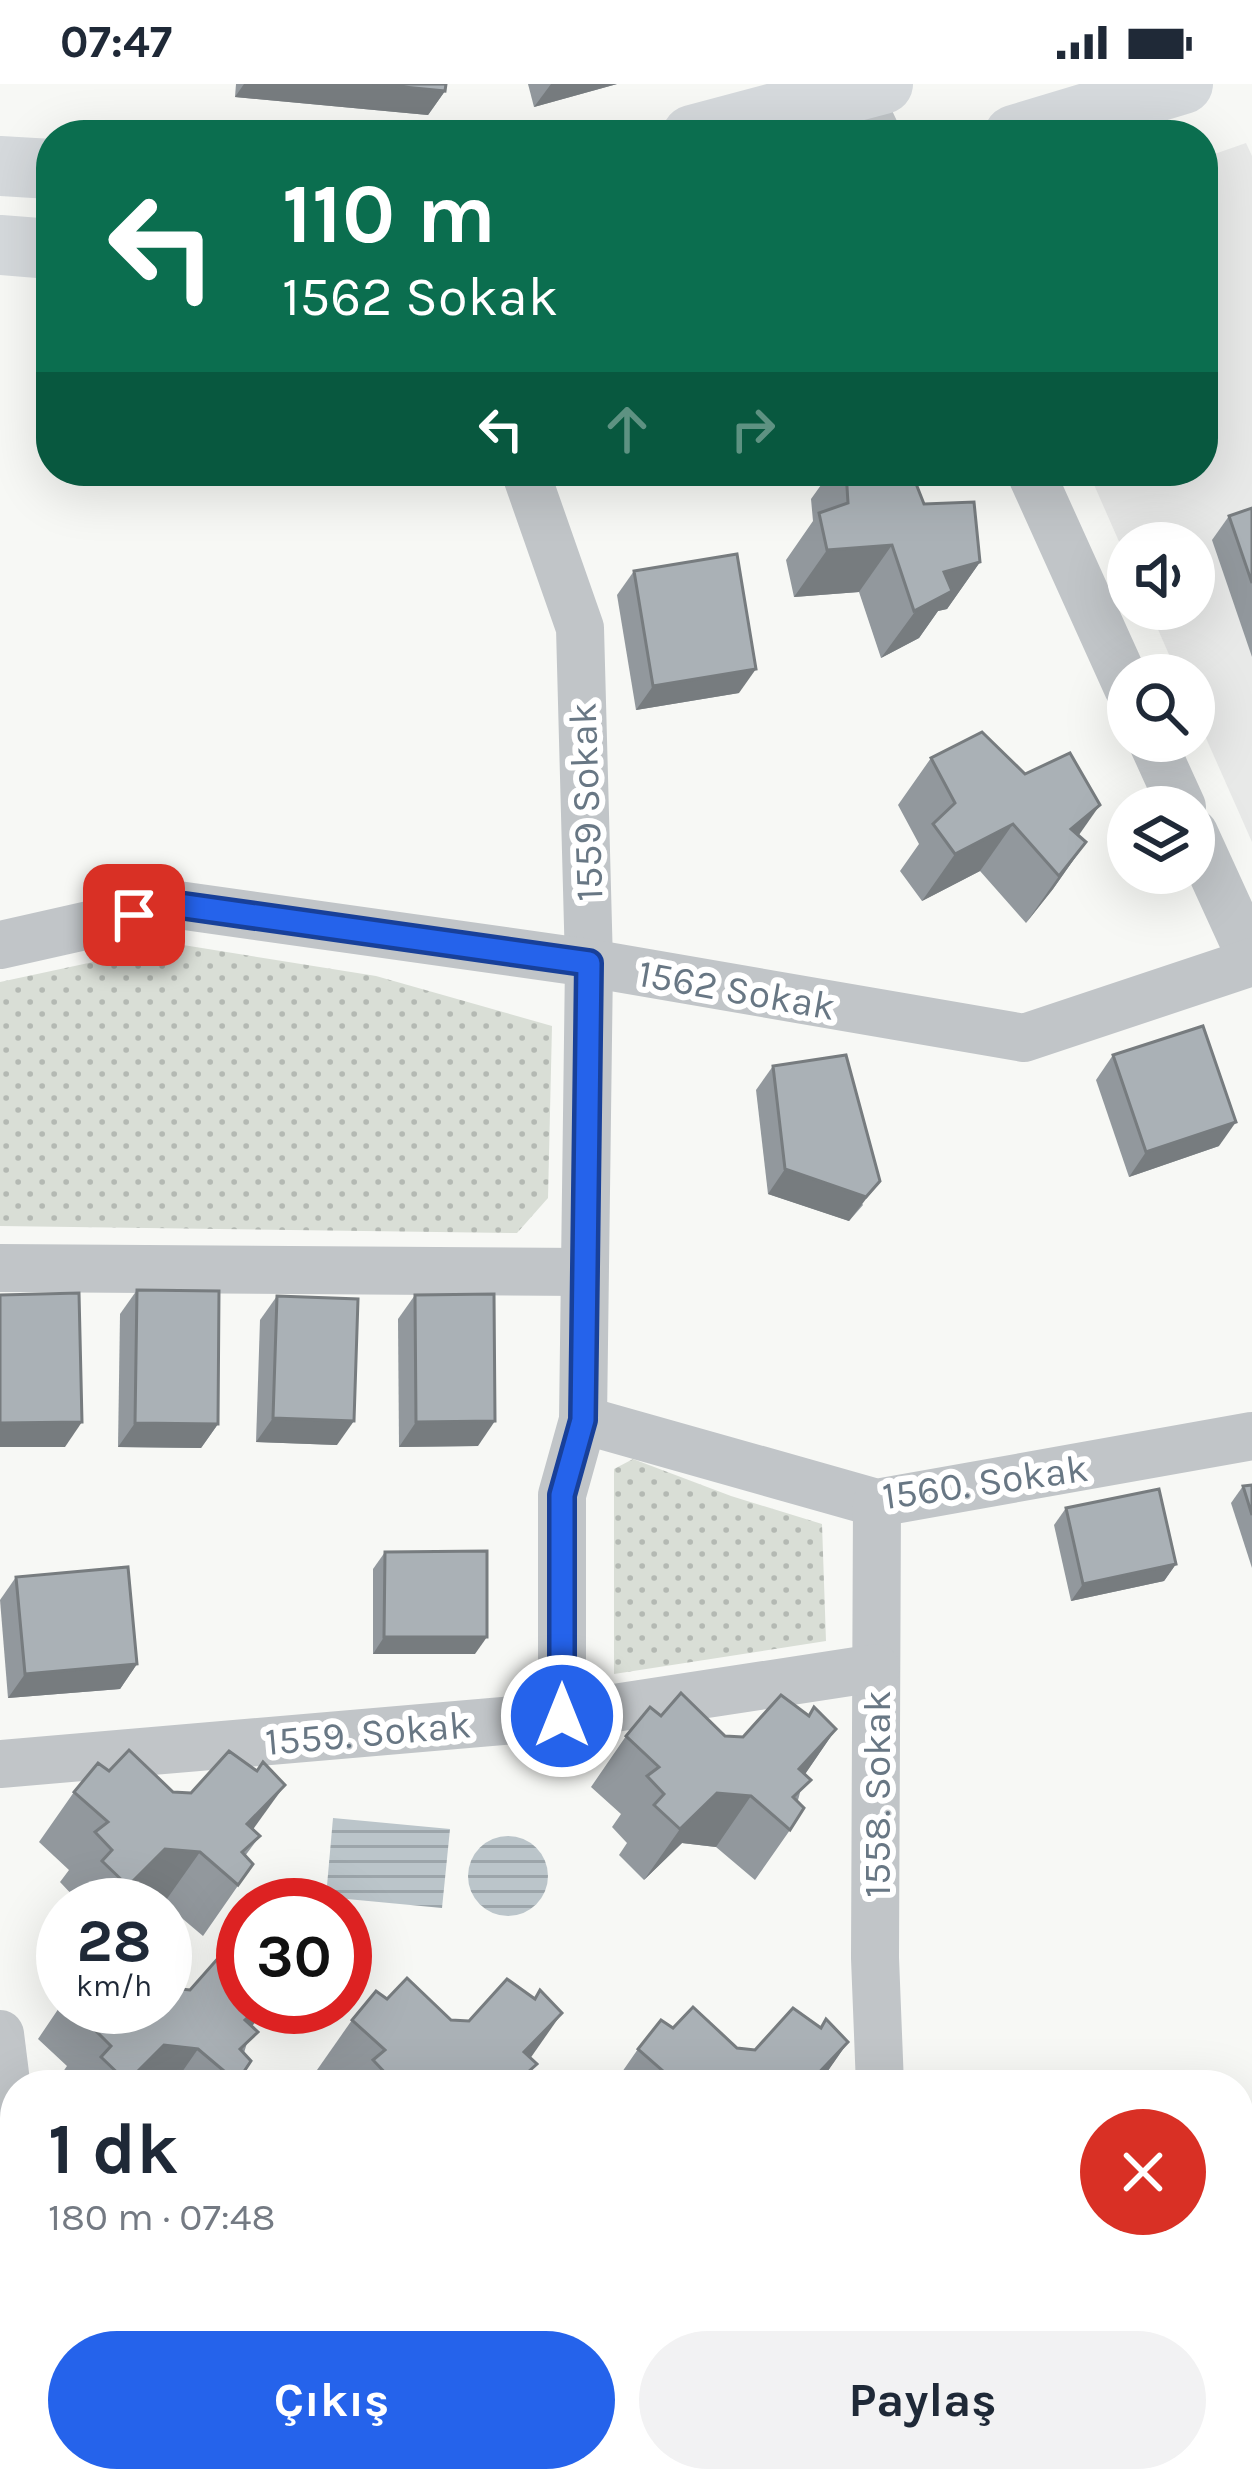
<!DOCTYPE html>
<html lang="tr">
<meta charset="utf-8">
<style>
body{margin:0;font-family:Karla,sans-serif;background:#f2f2f3;color:#1f2937;height:100vh;display:flex;flex-direction:column;font-size:45px;white-space:nowrap}
*{box-sizing:border-box;margin:0}
p{font-size:39px;color:#747a83}
.icon{flex:none;width:66px;height:66px;fill:none;stroke:currentColor;stroke-width:2;stroke-linecap:round;stroke-linejoin:round}
.map{position:relative;flex:1;overflow:hidden}
.drawer{position:absolute;left:0px;top:1986px;width:1254px;height:423px;display:flex;flex-direction:column;background:#fff;border-radius:48px 48px 0 0;box-shadow:0 12px 48px #0002}
.drawer>*{flex:none}
.guide{position:absolute;left:36px;top:36px;width:1182px;height:366px;border-radius:48px;box-shadow:0 12px 48px #0002;background:#0b6e4f;color:#fff;overflow:hidden}
.buttons{position:absolute;left:1107px;top:438px;display:grid;gap:24px}
.buttons a{display:grid;place-items:center;width:108px;height:108px;border-radius:50%;background:#fff;box-shadow:0 12px 48px #0002;font-size:60px}
.speed{position:absolute;left:36px;top:1794px;display:flex;gap:24px;font-size:60px;font-weight:700;text-align:center}
.speed>*{display:grid;place-content:center;width:156px;height:156px;border-radius:50%;background:#fff;box-shadow:0 12px 48px #0002;line-height:1}
.speed small{font-size:30px;font-weight:400}
.speed .limit{border:18px solid #d22;background:#fff;color:#111}
.pin{position:absolute;display:grid;place-items:center;width:102px;height:102px;color:#fff;margin:-51px;border-radius:24px;box-shadow:0 6px 18px #0006}
.me{position:absolute;width:132px;margin:-66px;rotate:0deg;stroke-linejoin:round;filter:drop-shadow(0 0 9px #0008)}
.turn{display:flex;align-items:center;gap:42px;height:252px;padding:0 48px;font-size:54px}
.turn .icon{width:156px;height:156px;stroke-width:2.5}
.turn b{display:block;font-size:84px;line-height:102px}
.lanes{display:flex;align-items:center;height:114px;padding:0 48px;background:#0003;justify-content:center;gap:60px;direction:ltr}
.lanes .off{opacity:.35}
.round{display:grid;place-items:center;flex:none;width:126px;height:126px;border-radius:63px;background:#f2f2f3}
.summary{display:flex;align-items:center;justify-content:space-between;height:204px;padding:0 48px}
h1{font-size:72px;font-weight:700;line-height:90px}
.cta{display:flex;gap:24px;margin-top:auto;padding:24px 48px}
.cta a{flex:1;height:138px;border-radius:72px;background:#2563eb;color:#fff;font-size:48px;font-weight:700;line-height:138px;text-align:center}
.cta a+a{background:#f2f2f3;color:#1f2937}
.status{display:flex;justify-content:space-between;align-items:center;height:84px;padding:0 60px;background:#fff;direction:ltr}
.status svg{height:33px;fill:currentColor}
.map>svg:first-child{display:block}
.built{fill:#e8e9e8}
.park{fill:url(#park-dots)}
.water{fill:url(#water-rules)}
.lines{fill:none;stroke-linecap:round;stroke-linejoin:round}
.minor{stroke:#c1c5c8;stroke-width:48}
.major{stroke:#d5d9dc;stroke-width:60}
.wall{fill:#92989d}
.shaded-wall{fill:#777c7f}
.building{fill:#aab1b6;stroke:#777c7f;stroke-width:3}
.route-casing{stroke:#184099;stroke-width:30}
.route{stroke:#2563eb;stroke-width:21}
.labels{text-anchor:middle;stroke-width:12;stroke-linejoin:round;paint-order:stroke}
.street-label{font-size:39px;fill:#687784;stroke:#fff}
</style>
<div class="status"><b>07:47</b><svg viewBox="0 0 49 12"><path d="M0 12V9h3v3zM5 12V6h3v6zM10 12V3h3v9zM15 12V0h3v12zM26 1h20v11H26zM47 4h2v5h-2z"/></svg></div>
<div class="map">
<svg width="1252" height="2407" viewBox="0 0 1252 2407">
<defs>
<pattern id="park-dots" width="8" height="8" patternUnits="userSpaceOnUse" patternTransform="scale(3)"><rect width="8" height="8" fill="#d9ded6"/><path d="M2 2h.1M6 6h.1" fill="none" stroke="#b4b9b3" stroke-width="1.8" stroke-linecap="round"/></pattern>
<pattern id="water-rules" width="6" height="5" patternUnits="userSpaceOnUse" patternTransform="scale(3)"><rect width="6" height="5" fill="#bbc5ca"/><path d="M0 2.5h6" fill="none" stroke="#9ca5aa"/></pattern>
</defs>
<rect width="100%" height="100%" fill="#f7f8f5"/>
<path class="built" d="M 1246,59 L 1252,72 L 1252,758 L 1194,627 L 1194,591 L 1178,591 L 1149,525 L 1194,525 L 1194,459 L 1128,459 L 1128,478 L 1088,387 L 1203,387 L 1203,74 Z"/>
<g class="park">
<path d="M 177,860 L 376,892 L 552,942 L 548,1114 L 517,1149 L 0,1142 L 0,898 Z"/>
<path d="M 633,1375 L 731,1412 L 822,1440 L 826,1557 L 614,1590 L 614,1385 Z"/>
</g>
<g class="water">
<path d="M 333,1734 L 450,1745 L 442,1824 L 326,1813 Z"/>
<circle cx="508" cy="1792" r="40"/>
<path d="M 11,2204 L 15,2205 L 15,2288 L 0,2283 L 0,2235 Z"/>
</g>
<g class="lines">
<g class="minor">
<path d="M 853,0 L 877,51"/>
<path d="M 525,387 L 580,544 L 589,879 L 583,1336 L 562,1411 L 562,1632"/>
<path d="M 1030,387 L 1128,604"/>
<path d="M 1152,657 L 1182,723"/>
<path d="M 1194,749 L 1252,876"/>
<path d="M 0,861 L 178,821 L 589,879 L 1024,954 L 1252,878"/>
<path d="M 0,1184 L 584,1188"/>
<path d="M 583,1336 L 877,1419 L 1252,1352"/>
<path d="M 877,1419 L 875,1874 L 880,2001"/>
<path d="M 0,1680 L 562,1632 L 876,1584"/>
<path d="M 0,1950 L 15,2070"/>
<path d="M 1239,2168 L 1252,2168"/>
<path d="M 580,2407 L 580,2394"/>
</g>
<g class="major">
<path d="M 692,51 L 883,0"/>
<path d="M 1014,51 L 1183,0"/>
<path d="M 0,82 L 51,85"/>
<path d="M 0,161 L 51,165"/>
</g>
</g>
<g class="wall">
<path d="M 236,0 L 446,0 L 445,7 L 428,31 L 235,13 Z"/>
<path d="M 528,0 L 617,0 L 534,23 Z"/>
<path d="M 831,387 L 911,387 L 924,420 L 980,478 L 947,525 L 938,527 L 919,554 L 881,574 L 859,508 L 794,513 L 786,476 L 813,437 L 811,415 Z"/>
<path d="M 1252,424 L 1252,573 L 1212,456 L 1229,432 Z"/>
<path d="M 634,487 L 739,609 L 636,626 L 617,511 Z"/>
<path d="M 931,674 L 1078,751 L 1086,758 L 1053,805 L 1026,839 L 980,787 L 922,817 L 900,787 L 919,760 L 898,721 Z"/>
<path d="M 1113,971 L 1219,1062 L 1129,1093 L 1096,996 Z"/>
<path d="M 773,982 L 863,1121 L 849,1137 L 768,1110 L 756,1006 Z"/>
<path d="M 137,1206 L 218,1340 L 201,1364 L 118,1363 L 120,1230 Z"/>
<path d="M 415,1211 L 478,1362 L 399,1363 L 398,1235 Z"/>
<path d="M 277,1212 L 337,1361 L 256,1358 L 260,1236 Z"/>
<path d="M 1252,1401 L 1252,1484 L 1231,1419 L 1243,1402 Z"/>
<path d="M 1066,1424 L 1176,1480 L 1164,1497 L 1071,1517 L 1054,1441 Z"/>
<path d="M 385,1468 L 475,1570 L 373,1570 L 373,1485 Z"/>
<path d="M 16,1493 L 137,1580 L 120,1605 L 8,1614 L 0,1516 Z"/>
<path d="M 808,1631 L 836,1645 L 805,1690 L 790,1746 L 755,1796 L 716,1763 L 682,1759 L 644,1796 L 619,1771 L 627,1759 L 612,1743 L 621,1730 L 591,1703 L 626,1652 L 661,1632 L 725,1652 L 743,1653 Z"/>
<path d="M 109,1687 L 173,1708 L 253,1746 L 260,1752 L 245,1772 L 253,1780 L 203,1852 L 164,1819 L 130,1816 L 124,1821 L 72,1821 L 76,1815 L 60,1798 L 69,1786 L 39,1758 L 74,1708 Z"/>
<path d="M 172,1904 L 252,1942 L 244,1969 L 251,1977 L 235,2001 L 64,2001 L 58,1995 L 67,1982 L 38,1955 L 63,1918 L 63,1923 L 165,1923 Z"/>
<path d="M 387,1915 L 451,1936 L 530,1974 L 524,2001 L 333,2001 L 317,1986 L 352,1936 Z"/>
<path d="M 673,1944 L 737,1964 L 755,1966 L 820,1944 L 848,1958 L 818,2001 L 613,2001 L 638,1965 Z"/>
<path d="M 0,2303 L 15,2304 L 15,2394 L 81,2394 L 72,2407 L 0,2407 Z"/>
<path d="M 364,2394 L 541,2394 L 536,2407 L 355,2407 Z"/>
</g>
<g class="shaded-wall">
<path d="M 244,0 L 373,0 L 445,7 L 428,31 L 235,13 Z"/>
<path d="M 551,0 L 617,0 L 534,23 Z"/>
<path d="M 892,461 L 859,508 L 794,513 L 827,466 Z"/>
<path d="M 980,478 L 947,525 L 938,527 L 919,554 L 881,574 L 944,488 Z"/>
<path d="M 756,585 L 739,609 L 636,626 L 653,602 Z"/>
<path d="M 1100,721 L 1067,768 L 1071,745 Z"/>
<path d="M 1013,740 L 980,787 L 922,817 L 955,770 Z"/>
<path d="M 1086,758 L 1053,805 L 1026,839 L 1059,792 Z"/>
<path d="M 1236,1038 L 1219,1062 L 1129,1093 L 1146,1068 Z"/>
<path d="M 785,1085 L 880,1097 L 849,1137 L 768,1110 Z"/>
<path d="M 273,1334 L 354,1337 L 337,1361 L 256,1358 Z"/>
<path d="M 495,1337 L 478,1362 L 399,1363 L 416,1338 Z"/>
<path d="M 82,1338 L 65,1363 L 0,1363 L 0,1339 Z"/>
<path d="M 135,1339 L 218,1340 L 201,1364 L 118,1363 Z"/>
<path d="M 1176,1480 L 1164,1497 L 1071,1517 L 1083,1500 Z"/>
<path d="M 384,1553 L 487,1553 L 475,1570 L 373,1570 Z"/>
<path d="M 137,1580 L 120,1605 L 8,1614 L 25,1590 Z"/>
<path d="M 836,1645 L 801,1696 L 799,1685 Z"/>
<path d="M 285,1701 L 249,1751 L 247,1740 Z"/>
<path d="M 717,1709 L 751,1712 L 716,1763 L 682,1759 L 644,1796 L 680,1745 Z"/>
<path d="M 165,1765 L 200,1768 L 164,1819 L 130,1816 L 124,1821 L 115,1821 L 128,1802 Z"/>
<path d="M 259,1923 L 266,1923 L 248,1948 L 245,1936 Z"/>
<path d="M 562,1929 L 527,1979 L 524,1968 Z"/>
<path d="M 848,1958 L 818,2001 L 808,2001 Z"/>
<path d="M 164,1961 L 198,1965 L 173,2001 L 125,2001 Z"/>
<path d="M 443,1993 L 477,1996 L 474,2001 L 435,2001 Z"/>
<path d="M 0,2357 L 13,2359 L 0,2378 Z"/>
<path d="M 63,2394 L 81,2394 L 72,2407 L 33,2407 Z"/>
</g>
<g class="building">
<path d="M 373,0 L 446,0 L 445,7 Z"/>
<path d="M 846,387 L 911,387 L 924,420 L 974,418 L 980,478 L 944,488 L 952,507 L 914,527 L 892,461 L 827,466 L 819,429 L 848,419 Z"/>
<path d="M 1252,424 L 1252,499 L 1229,432 Z"/>
<path d="M 737,470 L 756,585 L 653,602 L 634,487 Z"/>
<path d="M 982,648 L 1025,690 L 1070,669 L 1100,721 L 1071,745 L 1086,758 L 1059,792 L 1013,740 L 955,770 L 933,740 L 955,719 L 931,674 Z"/>
<path d="M 1203,942 L 1236,1038 L 1146,1068 L 1113,971 Z"/>
<path d="M 846,971 L 880,1097 L 866,1113 L 785,1085 L 773,982 Z"/>
<path d="M 137,1206 L 219,1207 L 218,1340 L 135,1339 Z"/>
<path d="M 79,1209 L 82,1338 L 0,1339 L 0,1211 Z"/>
<path d="M 494,1210 L 495,1337 L 416,1338 L 415,1211 Z"/>
<path d="M 277,1212 L 358,1215 L 354,1337 L 273,1334 Z"/>
<path d="M 1252,1401 L 1252,1431 L 1243,1402 Z"/>
<path d="M 1159,1405 L 1176,1480 L 1083,1500 L 1066,1424 Z"/>
<path d="M 487,1467 L 487,1553 L 384,1553 L 385,1468 Z"/>
<path d="M 128,1483 L 137,1580 L 25,1590 L 16,1493 Z"/>
<path d="M 681,1609 L 725,1652 L 743,1653 L 781,1611 L 809,1632 L 814,1623 L 836,1645 L 799,1685 L 811,1696 L 793,1713 L 804,1724 L 790,1746 L 751,1712 L 717,1709 L 680,1745 L 654,1721 L 664,1710 L 647,1692 L 659,1683 L 626,1652 L 650,1623 L 661,1632 Z"/>
<path d="M 129,1666 L 173,1708 L 191,1709 L 229,1667 L 257,1687 L 263,1678 L 285,1701 L 247,1740 L 260,1752 L 242,1768 L 253,1780 L 238,1801 L 200,1768 L 165,1765 L 128,1802 L 102,1777 L 112,1766 L 95,1748 L 108,1738 L 74,1708 L 98,1679 L 109,1687 Z"/>
<path d="M 228,1863 L 243,1874 L 243,1923 L 259,1923 L 245,1936 L 258,1948 L 240,1965 L 251,1977 L 237,1998 L 198,1965 L 164,1961 L 127,1998 L 101,1973 L 111,1962 L 94,1945 L 106,1935 L 93,1923 L 165,1923 L 165,1897 L 172,1904 L 190,1906 Z"/>
<path d="M 407,1894 L 451,1936 L 469,1937 L 507,1895 L 535,1915 L 540,1906 L 562,1929 L 524,1968 L 537,1980 L 519,1996 L 524,2001 L 483,2001 L 477,1996 L 443,1993 L 435,2001 L 383,2001 L 390,1994 L 373,1976 L 385,1966 L 352,1936 L 376,1907 L 387,1915 Z"/>
<path d="M 693,1923 L 737,1964 L 755,1966 L 793,1924 L 821,1944 L 826,1935 L 848,1958 L 811,1997 L 815,2001 L 664,2001 L 672,1995 L 638,1965 L 661,1936 L 673,1944 Z"/>
<path d="M 0,2303 L 15,2304 L 15,2363 L 13,2359 L 0,2357 Z"/>
<path d="M 28,2394 L 63,2394 L 33,2406 Z"/>
<path d="M 384,2394 L 541,2394 L 543,2398 L 528,2407 L 378,2407 Z"/>
</g>
<g class="lines">
<g class="route-casing">
<path id="route" d="M 134,831 L 178,821 L 589,879 L 583,1336 L 562,1411 L 562,1632"/>
</g>
<use href="#route" class="route"/>
</g>
<g class="labels">
<g class="street-label">
<text transform="translate(585 718) rotate(-92)" y="14">1559 Sokak</text>
<text transform="translate(737 905) rotate(10)" y="14">1562 Sokak</text>
<text transform="translate(985 1397) rotate(-8)" y="14">1560. Sokak</text>
<text transform="translate(368 1648) rotate(-5)" y="14">1559. Sokak</text>
<text transform="translate(876 1710) rotate(-90)" y="14">1558. Sokak</text>
</g>
</g>
</svg>
<div class="buttons">
<a><svg class="icon" aria-label="sound" viewBox="0 0 24 24"><path d="M4 9h4l5-4v14l-5-4H4zM17 9q2 3 0 6"/></svg></a>
<a><svg class="icon" aria-label="search" viewBox="0 0 24 24"><circle cx="10" cy="10" r="6"/><path d="M15 15l6 6"/></svg></a>
<a><svg class="icon" aria-label="layers" viewBox="0 0 24 24"><path d="M12 4l9 5-9 5-9-5zM3 14l9 5 9-5"/></svg></a>
</div>
<div class="speed"><div>28<small>km/h</small></div><div class="limit">30</div></div>
<div class="pin" style="left:134px;top:831px;background:#d93025"><svg class="icon" aria-label="arrive" viewBox="0 0 24 24"><path d="M6 21V4h12l-3 4 3 4H6"/></svg></div>
<svg class="me" style="left:562px;top:1632px" viewBox="-20 -20 40 40"><circle r="17" fill="#2563eb" stroke="#fff" stroke-width="3"/><path d="M0-11L8 9 0 5-8 9z" fill="#fff"/></svg>
<div class="guide">
<div class="turn"><svg class="icon" aria-label="left" viewBox="0 0 24 24"><path d="M17 20v-9H6M10 6l-5 5 5 5"/></svg><div><b>110 m</b>1562 Sokak</div></div>
<div class="lanes"><svg class="icon" aria-label="left" viewBox="0 0 24 24"><path d="M17 20v-9H6M10 6l-5 5 5 5"/></svg><svg class="icon off" aria-label="ahead" viewBox="0 0 24 24"><path d="M12 20V5M6 11l6-6 6 6"/></svg><svg class="icon off" aria-label="right" viewBox="0 0 24 24"><path d="M7 20v-9h11M14 6l5 5-5 5"/></svg></div>
</div>
<section class="drawer">
<div class="summary"><div><h1>1 dk</h1><p>180 m · 07:48</p></div><a class="round" style="background:#d93025;color:#fff"><svg class="icon" aria-label="close" viewBox="0 0 24 24"><path d="M6 6l12 12M18 6L6 18"/></svg></a></div>
<div class="cta"><a>Çıkış</a><a>Paylaş</a></div>
</section>
</div>
